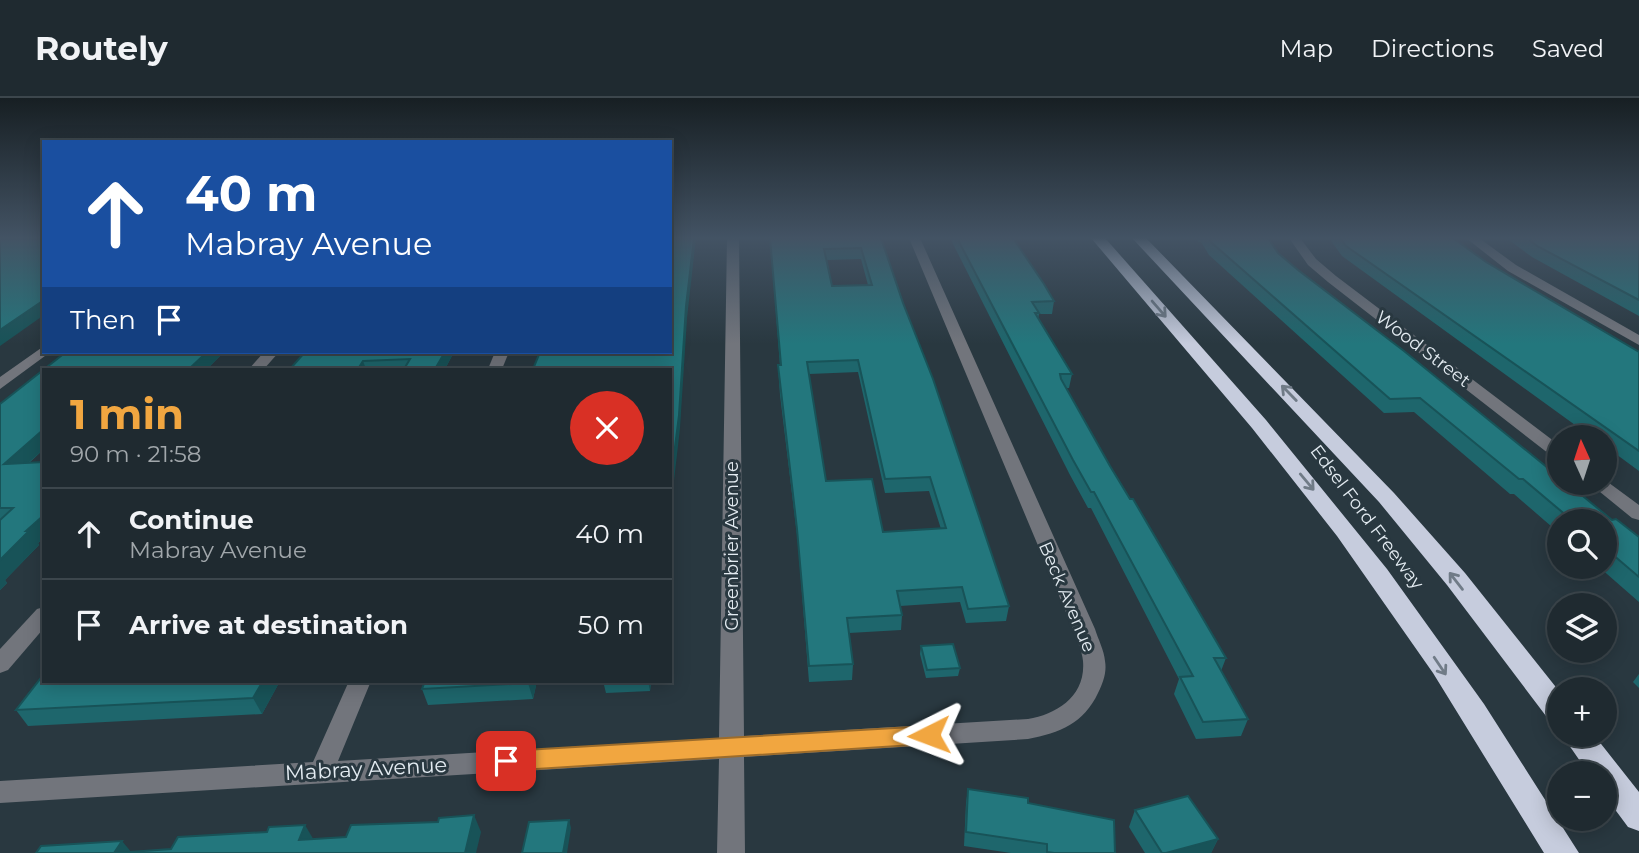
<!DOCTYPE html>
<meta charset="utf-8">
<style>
body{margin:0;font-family:Montserrat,sans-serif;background:#273238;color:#f1f3f6;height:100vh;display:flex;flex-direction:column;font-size:26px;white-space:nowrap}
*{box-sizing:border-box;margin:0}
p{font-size:23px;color:#a1a7ab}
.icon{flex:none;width:38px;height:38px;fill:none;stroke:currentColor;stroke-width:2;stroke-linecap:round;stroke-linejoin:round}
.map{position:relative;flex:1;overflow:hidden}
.drawer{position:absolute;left:42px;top:270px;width:630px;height:315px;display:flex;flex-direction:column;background:#1f2a30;border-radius:0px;box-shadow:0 4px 18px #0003,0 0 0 2px #3c464c}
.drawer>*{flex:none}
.top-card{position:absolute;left:42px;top:42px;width:630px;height:214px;border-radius:0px;box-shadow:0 4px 18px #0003,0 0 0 2px #3c464c;background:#1a4fa0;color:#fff;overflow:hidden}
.needle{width:46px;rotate:357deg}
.controls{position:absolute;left:1547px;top:327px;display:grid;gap:14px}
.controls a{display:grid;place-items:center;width:70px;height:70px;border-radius:50%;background:#1f2a30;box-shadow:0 4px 18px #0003,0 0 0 2px #3c464c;font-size:35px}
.pin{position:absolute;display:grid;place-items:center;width:60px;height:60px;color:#fff;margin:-30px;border-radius:14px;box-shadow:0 4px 10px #0006}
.me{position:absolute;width:77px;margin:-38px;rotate:267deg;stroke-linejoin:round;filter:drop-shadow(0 0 5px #0008)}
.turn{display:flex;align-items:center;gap:24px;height:147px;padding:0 28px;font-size:32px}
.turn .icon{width:91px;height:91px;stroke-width:2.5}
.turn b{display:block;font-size:49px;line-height:60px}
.then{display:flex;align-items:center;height:66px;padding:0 28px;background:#0003;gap:14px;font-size:26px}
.round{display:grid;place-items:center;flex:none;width:74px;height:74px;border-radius:37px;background:#273238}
.headline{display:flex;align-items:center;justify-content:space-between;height:119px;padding:0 28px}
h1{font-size:42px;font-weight:700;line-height:52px;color:#f1a640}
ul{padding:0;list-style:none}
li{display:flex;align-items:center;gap:21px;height:91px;padding:0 28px;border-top:2px solid #3c464c}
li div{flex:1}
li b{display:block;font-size:26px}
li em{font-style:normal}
header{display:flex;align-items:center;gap:42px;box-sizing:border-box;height:98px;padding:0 35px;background:#1f2a30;border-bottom:2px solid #3c464c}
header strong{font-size:33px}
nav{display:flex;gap:38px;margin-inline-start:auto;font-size:24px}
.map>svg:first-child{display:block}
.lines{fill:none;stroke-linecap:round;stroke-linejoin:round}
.minor{fill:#72757c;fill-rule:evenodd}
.highway{fill:#c6ccdd;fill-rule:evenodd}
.wall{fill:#1e666c;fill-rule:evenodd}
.shaded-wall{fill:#185358}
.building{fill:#23777d;stroke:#185358;stroke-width:2;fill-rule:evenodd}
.oneway{stroke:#707b87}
.route{fill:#f1a640;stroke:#9d6c2a;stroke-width:2}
.labels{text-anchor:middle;stroke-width:6;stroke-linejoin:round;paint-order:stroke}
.street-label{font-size:18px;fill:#e3ebf1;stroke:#293840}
.near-street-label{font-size:21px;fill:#e3ebf1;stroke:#293840}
</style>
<header>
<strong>Routely</strong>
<nav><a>Map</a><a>Directions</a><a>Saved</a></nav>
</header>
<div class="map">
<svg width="1639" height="755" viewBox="0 0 1639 755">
<rect width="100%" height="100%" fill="#293840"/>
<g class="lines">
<g class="minor">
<path d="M 727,140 L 739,140 L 744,638 L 1028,621 C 1057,616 1086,598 1083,563 C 1082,552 1076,541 1073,531 L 909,140 L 920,140 L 1095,531 C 1098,541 1104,552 1105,563 C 1107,574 1103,585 1098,595 C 1084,625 1060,635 1028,641 L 744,659 L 745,755 L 717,755 L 719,661 L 0,705 L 0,683 L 313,664 L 349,583 L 371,583 L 338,663 L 719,640 Z"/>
<path d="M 1289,140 L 1300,140 L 1316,161 L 1336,178 L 1559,347 L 1559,360 L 1553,359 L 1328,184 L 1308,167 Z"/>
<path d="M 1466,140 L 1479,140 L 1516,167 L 1639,237 L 1639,247 L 1508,173 Z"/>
<path d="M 44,248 L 44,254 L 49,255 L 0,291 L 0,279 Z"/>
<path d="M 264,254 L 279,254 L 264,271 L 249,271 Z"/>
<path d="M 495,254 L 509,254 L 502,271 L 488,271 Z"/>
<path d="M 1605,382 L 1639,407 L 1639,422 L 1632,420 L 1589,385 L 1605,385 Z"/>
<path d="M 44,509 L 44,530 L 8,572 L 0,575 L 0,551 L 37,511 Z"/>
</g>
<g class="highway">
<path d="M 1091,140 L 1105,140 L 1266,322 L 1387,471 L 1484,606 L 1579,755 L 1544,755 L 1433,575 L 1337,438 L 1252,330 Z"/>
<path d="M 1132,140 L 1146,140 L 1394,395 L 1465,475 L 1559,593 L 1559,625 L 1549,622 L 1447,487 L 1379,404 Z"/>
<path d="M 1562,637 L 1594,637 L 1639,694 L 1639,733 L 1628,729 L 1605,698 L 1605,676 L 1589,676 Z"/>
</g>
</g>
<g class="wall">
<path d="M 770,140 L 881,140 L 1009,508 L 1006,523 L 966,525 L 960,504 L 900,508 L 902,517 L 901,532 L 849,535 L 853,566 L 852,582 L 809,584 L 798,445 L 780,297 L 778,267 L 780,267 ZM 861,161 L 868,187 L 832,188 L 827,162 ZM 858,274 L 885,395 L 929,393 L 941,431 L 883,434 L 826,383 L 809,276 Z"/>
<path d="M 950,140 L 1013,140 L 1054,203 L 1052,216 L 1039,216 L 1038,221 L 1072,276 L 1069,290 L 1066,290 L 1110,368 L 1226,560 L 1221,573 L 1248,621 L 1241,638 L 1196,641 L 1174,596 L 1179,581 L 1091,410 L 1088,410 L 1070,377 Z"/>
<path d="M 1196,140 L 1268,140 L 1278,155 L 1298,172 L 1612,422 L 1639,439 L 1639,504 L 1599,469 L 1605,469 L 1605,424 L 1559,424 L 1559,435 L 1514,396 L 1510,396 L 1414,314 L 1384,315 L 1209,157 L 1201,144 L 1198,144 Z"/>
<path d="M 1329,140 L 1453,140 L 1486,164 L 1639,254 L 1639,373 L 1605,348 L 1605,340 L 1593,340 L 1342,158 Z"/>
<path d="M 1506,140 L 1635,140 L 1639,143 L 1639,218 L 1532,159 Z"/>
<path d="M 66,254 L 224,254 L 207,271 L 44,271 L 44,351 L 29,365 L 44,364 L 44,440 L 38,445 L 39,447 L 5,482 L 7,485 L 0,492 L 0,306 Z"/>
<path d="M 305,254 L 454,254 L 445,271 L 290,271 Z"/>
<path d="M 921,548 L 960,570 L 958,578 L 926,580 L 920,556 Z"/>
<path d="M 1639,576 L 1639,590 L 1633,584 Z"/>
<path d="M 44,583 L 280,583 L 262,616 L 28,628 L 16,612 Z"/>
<path d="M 425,583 L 537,583 L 533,601 L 428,607 L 422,591 Z"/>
<path d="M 603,583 L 651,583 L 650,593 L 606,595 Z"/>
<path d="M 968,691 L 1028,705 L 1115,755 L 1011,755 L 964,748 L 966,705 Z"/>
<path d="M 1135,712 L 1218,741 L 1211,755 L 1145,755 L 1129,729 Z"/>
</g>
<g class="shaded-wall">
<path d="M 694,140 L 696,140 L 687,220 L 680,330 L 670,418 L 670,389 L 686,208 Z"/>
<path d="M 44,202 L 44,217 L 0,248 L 0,232 Z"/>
<path d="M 207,254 L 224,254 L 207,271 L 189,271 Z"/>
<path d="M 445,254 L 454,254 L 445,271 L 435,271 Z"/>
<path d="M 363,263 L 366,271 L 358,271 Z"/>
<path d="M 44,331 L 44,351 L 12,379 L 4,366 Z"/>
<path d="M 44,417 L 44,440 L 38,445 L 39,447 L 5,482 L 7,485 L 0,492 L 0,462 L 26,433 Z"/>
<path d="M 263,583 L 280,583 L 262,616 L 253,600 Z"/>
<path d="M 529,583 L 537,583 L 533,601 L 528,585 Z"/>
<path d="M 648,583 L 651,583 L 650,593 Z"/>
<path d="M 474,717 L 481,734 L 476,755 L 465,755 Z"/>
<path d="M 569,722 L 571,730 L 567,755 L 563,755 Z"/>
<path d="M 305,727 L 315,744 L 299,742 Z"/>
<path d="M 1218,741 L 1211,755 L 1166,755 Z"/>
<path d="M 122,743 L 132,755 L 114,755 Z"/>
</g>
<g class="building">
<path d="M 44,140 L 44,202 L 0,232 L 0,141 Z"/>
<path d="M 670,140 L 694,140 L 686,208 L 679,317 L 670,389 L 670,271 L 533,271 L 540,254 L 670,254 Z"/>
<path d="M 770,140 L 881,140 L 903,205 L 933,281 L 1009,508 L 968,511 L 962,489 L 897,493 L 902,517 L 847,520 L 853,566 L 809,568 L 797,431 L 780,284 L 778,267 L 781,267 ZM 861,150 L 872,187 L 832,188 L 824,151 ZM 858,262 L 885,381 L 930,379 L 946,430 L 883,434 L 872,381 L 826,383 L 807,264 Z"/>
<path d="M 957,140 L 1013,140 L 1044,186 L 1054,203 L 1032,204 L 1039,215 L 1035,215 L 1072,276 L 1060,276 L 1061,281 L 1110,368 L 1130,401 L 1133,401 L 1226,560 L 1214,560 L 1248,621 L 1203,624 L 1180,579 L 1193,578 L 1094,394 L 1091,394 L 1073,362 Z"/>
<path d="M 1209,140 L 1268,140 L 1278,155 L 1298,172 L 1404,253 L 1559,379 L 1559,385 L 1567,385 L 1612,422 L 1616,421 L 1639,439 L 1639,479 L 1605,450 L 1605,424 L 1574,424 L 1523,381 L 1519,381 L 1420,300 L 1390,301 L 1212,145 Z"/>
<path d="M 1340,140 L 1453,140 L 1486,164 L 1639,254 L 1639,353 L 1346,148 Z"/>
<path d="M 1527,140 L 1635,140 L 1639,143 L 1639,202 L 1537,148 Z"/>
<path d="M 66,254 L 207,254 L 189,271 L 44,271 L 44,331 L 4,366 L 44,364 L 44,417 L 26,433 L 29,433 L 0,462 L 0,422 L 13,410 L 0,410 L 0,306 Z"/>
<path d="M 305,254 L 445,254 L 435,271 L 404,271 L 410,261 L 363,263 L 358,271 L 290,271 Z"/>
<path d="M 953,546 L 960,570 L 927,572 L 921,548 Z"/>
<path d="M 44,576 L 44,583 L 85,583 L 84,584 L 110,583 L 263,583 L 253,600 L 16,612 Z"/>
<path d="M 425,583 L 529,583 L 528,585 L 422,591 Z"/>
<path d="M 968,691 L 1028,700 L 1028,705 L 1114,722 L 1115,755 L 1054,755 L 1047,754 L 1047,746 L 966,734 Z"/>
<path d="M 1188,698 L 1218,741 L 1166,755 L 1162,755 L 1135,712 Z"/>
<path d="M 474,717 L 465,755 L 116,755 L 171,751 L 178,739 L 267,734 L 269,729 L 305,727 L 299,742 L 346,739 L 351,727 L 438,724 L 439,720 Z"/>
<path d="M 569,722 L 563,755 L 522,755 L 529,724 Z"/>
<path d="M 122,743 L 114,755 L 36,755 L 41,748 Z"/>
</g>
<defs><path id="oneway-shaft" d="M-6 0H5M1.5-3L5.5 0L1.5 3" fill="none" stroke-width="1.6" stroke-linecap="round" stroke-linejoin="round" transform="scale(1.75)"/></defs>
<g class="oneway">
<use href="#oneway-shaft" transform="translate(1159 211) rotate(49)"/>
<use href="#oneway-shaft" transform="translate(1289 295) rotate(-134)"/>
<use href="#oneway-shaft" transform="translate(1307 384) rotate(50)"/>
<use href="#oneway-shaft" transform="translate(1456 483) rotate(-128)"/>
<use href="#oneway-shaft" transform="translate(1440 568) rotate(56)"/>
</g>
<linearGradient id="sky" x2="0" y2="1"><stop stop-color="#171f23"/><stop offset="0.57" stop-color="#435364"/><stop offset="1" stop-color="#435364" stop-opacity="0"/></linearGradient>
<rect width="1639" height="246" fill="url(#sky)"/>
<path class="route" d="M 929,628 L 937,631 L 940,637 L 937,643 L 929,646 L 506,673 L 498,670 L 495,663 L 498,656 L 506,653 Z"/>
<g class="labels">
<g class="street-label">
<text transform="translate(1423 251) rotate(37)" y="6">Wood Street</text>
<text transform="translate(1367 419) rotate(53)" y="6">Edsel Ford Freeway</text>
<text transform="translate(732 448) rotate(-90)" y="6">Greenbrier Avenue</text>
<text transform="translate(1067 499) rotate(67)" y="6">Beck Avenue</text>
</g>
<g class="near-street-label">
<text transform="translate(366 671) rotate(-3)" y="7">Mabray Avenue</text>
</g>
</g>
</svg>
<div class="controls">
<a><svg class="needle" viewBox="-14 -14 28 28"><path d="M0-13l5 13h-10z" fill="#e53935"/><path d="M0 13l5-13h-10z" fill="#a1a7ab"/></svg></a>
<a><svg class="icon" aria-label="search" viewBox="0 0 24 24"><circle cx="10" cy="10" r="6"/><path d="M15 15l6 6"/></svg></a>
<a><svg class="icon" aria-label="layers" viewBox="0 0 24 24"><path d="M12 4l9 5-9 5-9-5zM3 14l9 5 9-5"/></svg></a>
<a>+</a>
<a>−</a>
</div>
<div class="pin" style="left:506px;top:663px;background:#d93025"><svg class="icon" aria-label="arrive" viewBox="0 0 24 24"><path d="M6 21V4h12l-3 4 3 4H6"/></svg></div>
<svg class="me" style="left:929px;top:637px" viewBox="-20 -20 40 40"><path d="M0-17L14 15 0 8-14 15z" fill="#f1a640" stroke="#fff" stroke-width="4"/></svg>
<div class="top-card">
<div class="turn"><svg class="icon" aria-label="ahead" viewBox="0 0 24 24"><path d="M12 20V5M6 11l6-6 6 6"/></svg><div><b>40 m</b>Mabray Avenue</div></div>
<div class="then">Then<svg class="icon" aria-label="arrive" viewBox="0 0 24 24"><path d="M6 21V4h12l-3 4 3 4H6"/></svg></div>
</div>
<section class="drawer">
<div class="headline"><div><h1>1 min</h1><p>90 m · 21:58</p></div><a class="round" style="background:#d93025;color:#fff"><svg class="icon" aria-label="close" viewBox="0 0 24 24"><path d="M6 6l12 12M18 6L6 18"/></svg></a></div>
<ul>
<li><svg class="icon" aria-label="ahead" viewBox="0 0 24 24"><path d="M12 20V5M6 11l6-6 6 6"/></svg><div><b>Continue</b><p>Mabray Avenue</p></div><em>40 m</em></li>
<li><svg class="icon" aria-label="arrive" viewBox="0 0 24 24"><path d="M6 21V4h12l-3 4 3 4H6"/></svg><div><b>Arrive at destination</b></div><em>50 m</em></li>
</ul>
</section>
</div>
